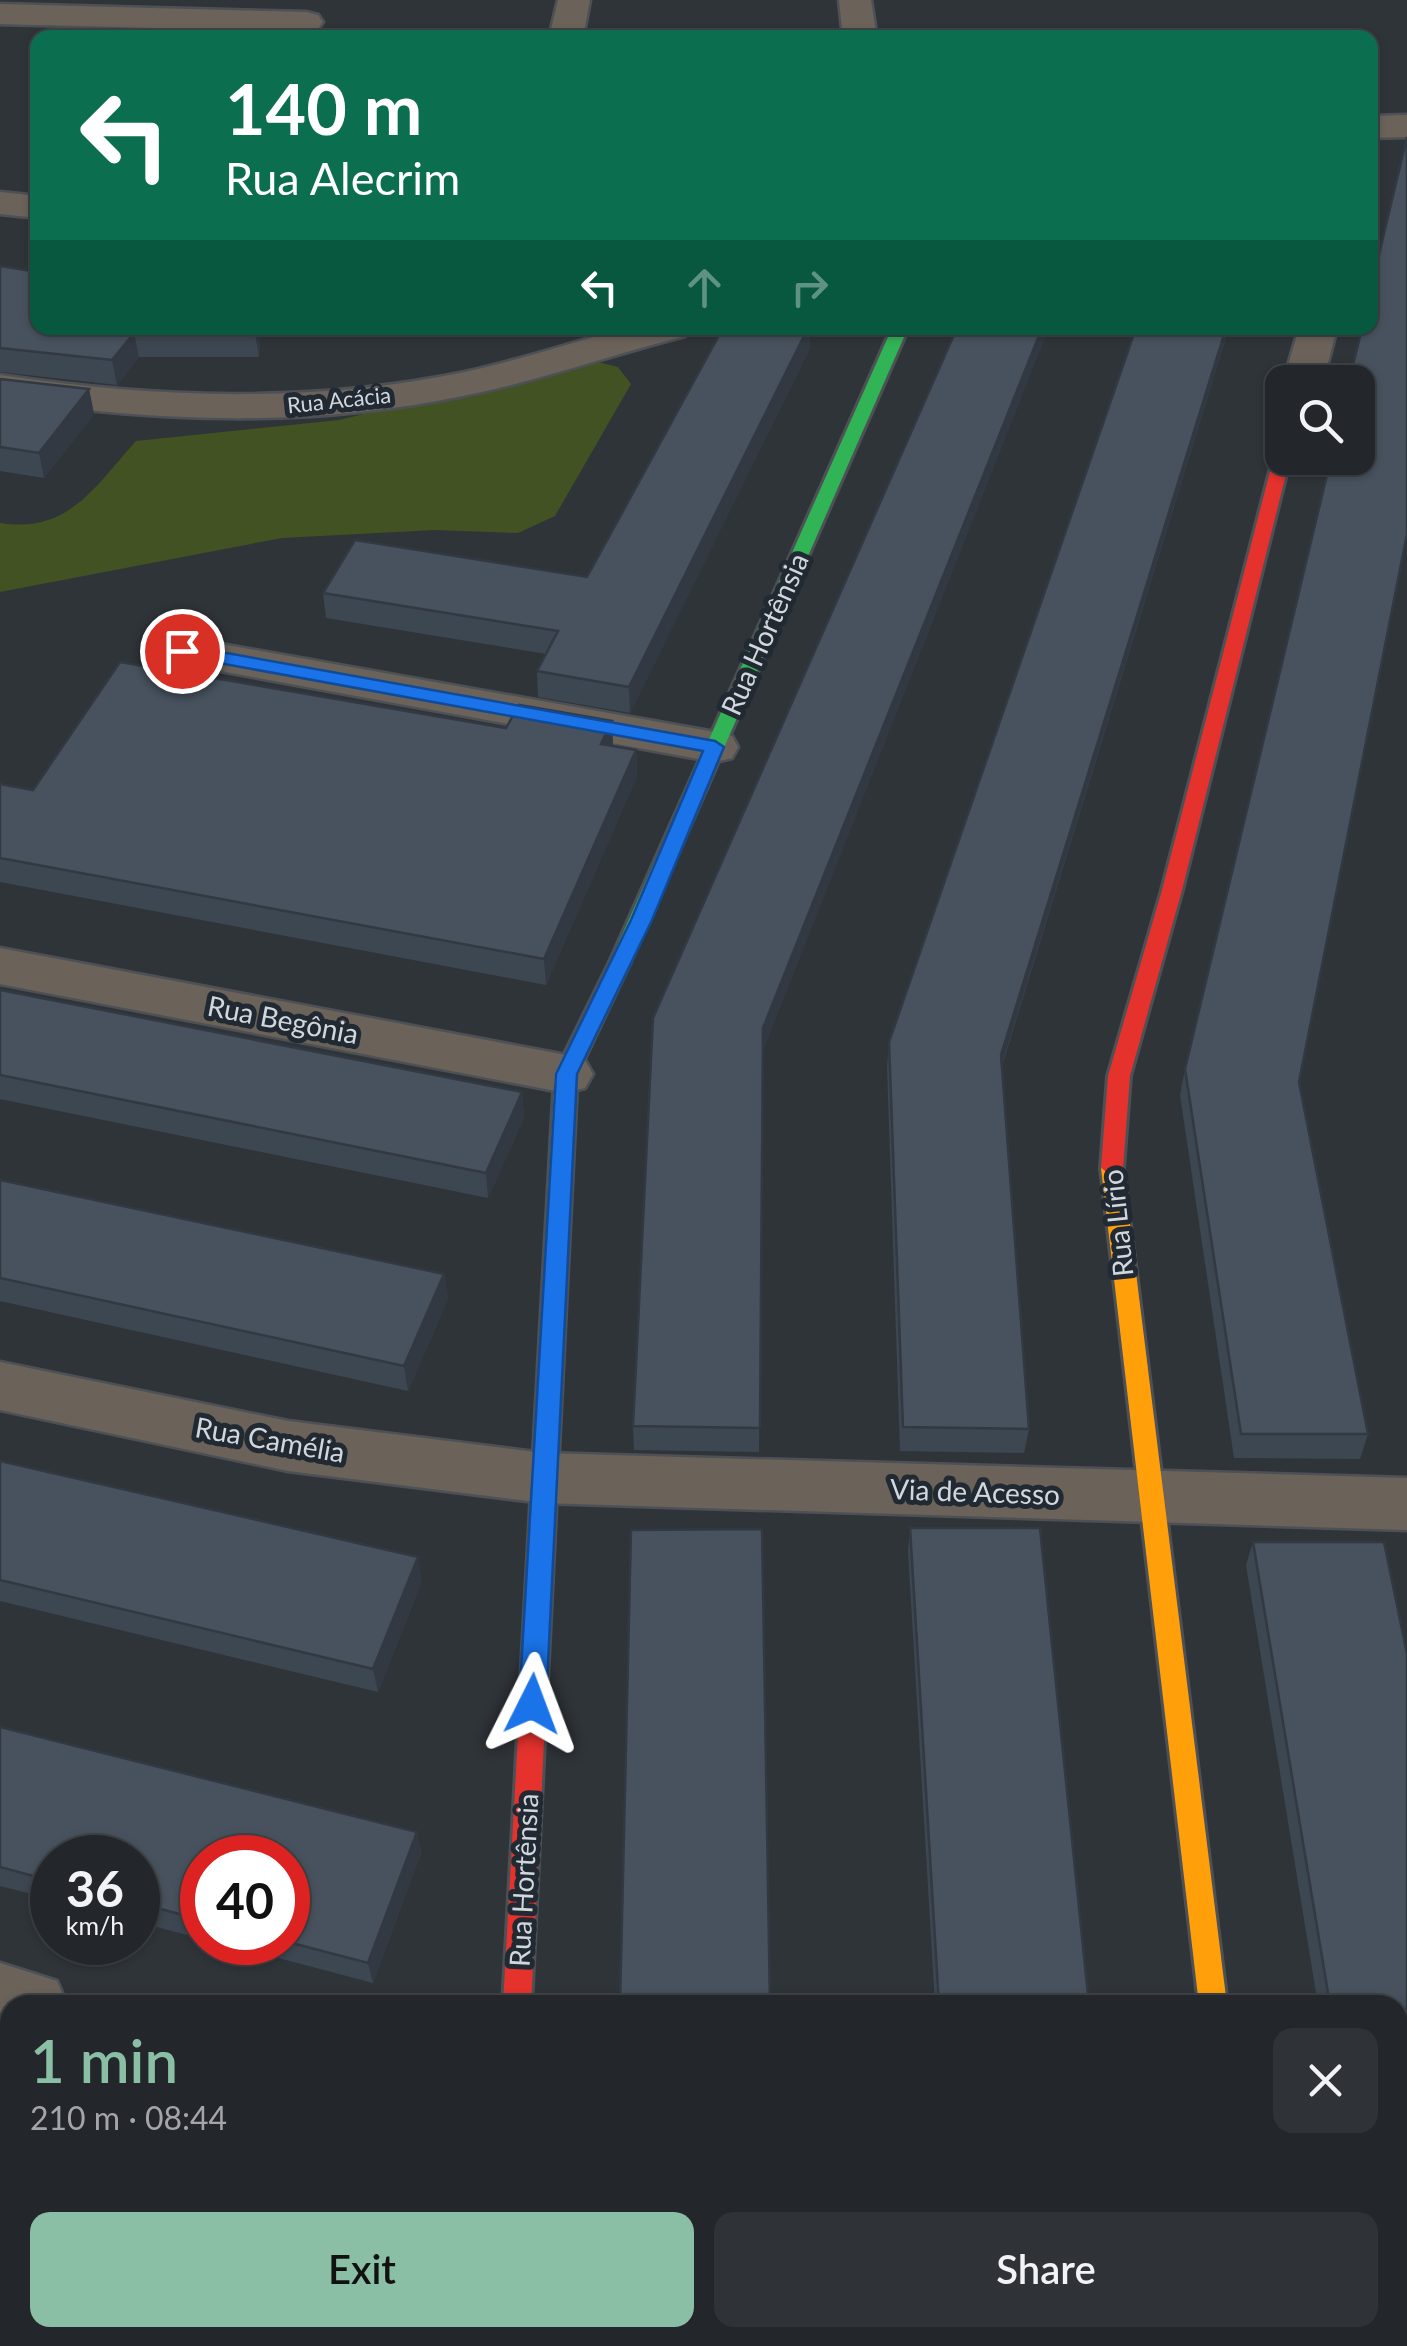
<!DOCTYPE html>
<meta charset="utf-8">
<style>
body{margin:0;font-family:Lato,sans-serif;background:#2f3337;color:#f1f3f6;height:100vh;display:flex;flex-direction:column;font-size:38px;white-space:nowrap}
*{box-sizing:border-box;margin:0}
p{font-size:32px;color:#a3a5a9}
.icon{flex:none;width:55px;height:55px;fill:none;stroke:currentColor;stroke-width:2;stroke-linecap:round;stroke-linejoin:round}
.map{position:relative;flex:1;overflow:hidden}
.drawer{position:absolute;left:0px;top:1995px;width:1408px;height:352px;display:flex;flex-direction:column;background:#23272b;border-radius:30px 30px 0 0;box-shadow:0 2px 8px #0004,0 0 0 2px #404447}
.drawer>*{flex:none}
.hud{position:absolute;left:30px;top:30px;width:1348px;height:305px;border-radius:20px;box-shadow:0 2px 8px #0004,0 0 0 2px #404447;background:#0b6e4f;color:#fff;overflow:hidden}
.controls{position:absolute;left:1265px;top:365px;display:grid;gap:20px}
.controls a{display:grid;place-items:center;width:110px;height:110px;border-radius:20px;background:#23272b;box-shadow:0 2px 8px #0004,0 0 0 2px #404447;font-size:50px}
.speed{position:absolute;left:30px;top:1835px;display:flex;gap:20px;font-size:50px;font-weight:700;text-align:center}
.speed>*{display:grid;place-content:center;width:130px;height:130px;border-radius:50%;background:#23272b;box-shadow:0 2px 8px #0004,0 0 0 2px #404447;line-height:1}
.speed small{font-size:25px;font-weight:400}
.speed .limit{border:15px solid #d22;background:#fff;color:#111}
.pin{position:absolute;display:grid;place-items:center;width:85px;height:85px;color:#fff;margin:-42px;border:5px solid #fff;border-radius:50%;box-shadow:0 2px 10px #0007}
.me{position:absolute;width:110px;margin:-55px;rotate:3deg;stroke-linejoin:round;filter:drop-shadow(0 0 8px #0008)}
.turn{display:flex;align-items:center;gap:35px;height:210px;padding:0 30px;font-size:45px}
.turn .icon{width:130px;height:130px;stroke-width:2.5}
.turn b{display:block;font-size:70px;line-height:85px}
.lanes{display:flex;align-items:center;height:95px;padding:0 30px;background:#0003;justify-content:center;gap:50px;direction:ltr}
.lanes .off{opacity:.35}
.round{display:grid;place-items:center;flex:none;width:105px;height:105px;border-radius:20px;background:#2f3337}
.head{display:flex;align-items:center;justify-content:space-between;height:170px;padding:0 30px}
h1{font-size:60px;font-weight:600;line-height:75px;color:#8abfa5}
.action{display:flex;gap:20px;margin-top:auto;padding:20px 30px}
.action a{flex:1;height:115px;border-radius:20px;background:#8abfa5;color:#111;font-size:40px;font-weight:600;line-height:115px;text-align:center}
.action a+a{background:#2f3337;color:#f1f3f6}
.map>svg:first-child{display:block}
.green{fill:#425223}
.lines{fill:none;stroke-linecap:round;stroke-linejoin:round}
.street-casing{stroke:#4d5156;stroke-width:5}
.fast-casing{stroke:#4d5156;stroke-width:6}
.slow-casing{stroke:#4d5156;stroke-width:6}
.jam-casing{stroke:#4d5156;stroke-width:6}
.street{fill:#6b635a;fill-rule:evenodd}
.fast{fill:#30b455;fill-rule:evenodd}
.slow{fill:#ff9f0a;fill-rule:evenodd}
.jam{fill:#e5322d;fill-rule:evenodd}
.wall{fill:#3d4751}
.shaded-wall{fill:#323942}
.building{fill:#47525e;stroke:#323942;stroke-width:2.5}
.route{fill:#1a73e8;stroke:#114b97;stroke-width:2.5}
.labels{text-anchor:middle;stroke-width:10;stroke-linejoin:round;paint-order:stroke}
.far-street-label{font-size:22px;fill:#d1d7dd;stroke:#212933}
.street-label{font-size:28px;fill:#d1d7dd;stroke:#212933}
</style>
<div class="map">
<svg width="1407" height="2346" viewBox="0 0 1407 2346">
<rect width="100%" height="100%" fill="#2f3439"/>
<path class="green" d="M 590,360 L 618,367 L 631,384 L 555,516 L 518,533 L 435,530 L 282,538 L 0,592 L 0,523 C 69,534 95,486 136,441 L 339,420 Z"/>
<g class="lines">
<g class="street-casing">
<g id="street">
<path d="M 558,0 L 590,0 L 583,38 L 549,38 Z"/>
<path d="M 839,0 L 871,0 L 877,38 L 843,38 Z"/>
<path d="M 0,4 L 306,12 L 318,15 L 323,22 L 318,29 L 306,32 L 0,24 Z"/>
<path d="M 1407,115 L 1407,137 L 1370,138 L 1370,116 Z"/>
<path d="M 0,192 L 38,196 L 38,218 L 0,214 Z"/>
<path d="M 627,328 L 690,328 L 685,336 C 611,355 538,381 463,396 C 309,428 155,422 0,399 L 0,375 C 155,398 310,404 465,372 C 520,360 573,342 627,328 Z"/>
<path d="M 1299,328 L 1337,328 L 1323,382 L 1283,382 Z"/>
<path d="M 182,637 L 715,732 L 732,736 L 738,747 L 732,758 L 715,762 L 166,661 L 159,651 L 166,641 Z"/>
<path d="M 0,948 L 566,1055 L 585,1060 L 593,1074 L 585,1088 L 566,1093 L 0,984 Z"/>
<path d="M 0,1362 L 288,1421 L 543,1453 L 1407,1478 L 1407,1530 L 543,1503 L 288,1471 L 0,1410 Z"/>
<path d="M 0,1963 L 57,1981 L 67,2005 L 10,2005 L 10,2034 L 0,2031 Z"/>
<path d="M 456,2338 L 534,2338 L 533,2346 L 455,2346 Z"/>
<path d="M 1217,2338 L 1294,2338 L 1296,2346 L 1218,2346 Z"/>
</g>
</g>
<g class="fast-casing">
<path id="fast" d="M 892,328 L 908,328 L 630,962 L 620,969 L 613,967 L 610,962 Z"/>
</g>
<g class="slow-casing">
<g id="slow">
<path d="M 620,955 L 630,962 L 577,1074 L 562,1377 L 559,1384 L 550,1387 L 541,1384 L 538,1377 L 555,1074 L 610,962 Z"/>
<path d="M 1112,1160 L 1123,1168 L 1227,2005 L 1199,2005 L 1101,1168 Z"/>
</g>
</g>
<g class="jam-casing">
<g id="jam">
<path d="M 1282,451 L 1282,458 L 1290,458 L 1182,890 L 1130,1076 L 1123,1168 L 1112,1176 L 1101,1168 L 1108,1076 L 1162,890 L 1274,456 Z"/>
<path d="M 550,1367 L 559,1370 L 562,1377 L 531,2005 L 503,2005 L 538,1377 L 541,1370 Z"/>
</g>
</g>
<use href="#street" class="street"/>
<use href="#fast" class="fast"/>
<use href="#slow" class="slow"/>
<use href="#jam" class="jam"/>
</g>
<g class="wall">
<path d="M 0,266 L 38,328 L 261,328 L 259,357 L 139,357 L 117,385 L 0,372 Z"/>
<path d="M 723,328 L 810,328 L 810,348 L 630,713 L 538,697 L 537,671 L 546,654 L 326,618 L 323,593 L 587,577 Z"/>
<path d="M 1136,328 L 1229,328 L 1002,1066 L 1029,1429 L 1024,1453 L 900,1451 L 887,1067 L 889,1042 Z"/>
<path d="M 0,379 L 89,389 L 94,414 L 44,478 L 0,471 Z"/>
<path d="M 612,721 L 613,746 L 636,750 L 637,776 L 546,985 L 0,882 L 0,784 L 33,790 L 506,728 Z"/>
<path d="M 0,990 L 522,1092 L 524,1118 L 488,1198 L 0,1099 Z"/>
<path d="M 763,1053 L 759,1452 L 634,1450 L 633,1426 Z"/>
<path d="M 1185,1069 L 1299,1082 L 1368,1434 L 1360,1459 L 1234,1458 L 1180,1095 Z"/>
<path d="M 0,1180 L 444,1274 L 448,1299 L 408,1391 L 0,1301 Z"/>
<path d="M 0,1461 L 422,1581 L 378,1692 L 0,1601 Z"/>
<path d="M 910,1528 L 1089,2005 L 935,2005 L 908,1551 Z"/>
<path d="M 1253,1542 L 1384,1542 L 1407,1654 L 1407,2346 L 1373,2346 L 1372,2338 L 1398,2338 L 1398,2005 L 1318,2005 L 1246,1565 Z"/>
<path d="M 0,1727 L 417,1832 L 421,1853 L 373,1983 L 218,1942 L 288,1942 L 202,1858 L 202,1939 L 138,1922 L 138,1858 L 52,1858 L 52,1899 L 0,1886 Z"/>
<path d="M 0,2123 L 10,2126 L 10,2315 L 0,2312 Z"/>
<path d="M 85,2338 L 365,2338 L 362,2346 L 114,2346 Z"/>
<path d="M 954,2338 L 1123,2338 L 1124,2346 L 955,2346 Z"/>
</g>
<g class="shaded-wall">
<path d="M 255,328 L 261,328 L 259,357 L 255,333 Z"/>
<path d="M 808,328 L 810,328 L 810,348 L 630,713 L 629,687 Z"/>
<path d="M 1042,328 L 1049,328 L 762,1054 L 763,1028 Z"/>
<path d="M 1226,328 L 1229,328 L 997,1080 L 1001,1055 Z"/>
<path d="M 134,333 L 139,357 L 117,385 L 112,360 Z"/>
<path d="M 89,389 L 94,414 L 44,478 L 39,453 Z"/>
<path d="M 612,721 L 613,747 L 601,744 Z"/>
<path d="M 636,750 L 637,776 L 546,985 L 544,959 Z"/>
<path d="M 522,1092 L 524,1118 L 488,1198 L 486,1173 Z"/>
<path d="M 444,1274 L 448,1299 L 408,1391 L 404,1366 Z"/>
<path d="M 418,1557 L 422,1581 L 378,1692 L 373,1669 Z"/>
<path d="M 417,1832 L 421,1853 L 373,1983 L 368,1963 Z"/>
<path d="M 354,2338 L 365,2338 L 362,2346 L 351,2346 Z"/>
</g>
<g class="building">
<path d="M 1407,137 L 1407,534 L 1299,1082 L 1368,1434 L 1241,1434 L 1185,1069 L 1331,458 L 1358,458 L 1358,382 L 1349,382 L 1362,328 L 1370,328 L 1370,292 Z"/>
<path d="M 0,266 L 38,272 L 38,328 L 255,328 L 255,333 L 134,333 L 112,360 L 0,348 Z"/>
<path d="M 723,328 L 808,328 L 629,687 L 537,671 L 558,631 L 323,593 L 355,540 L 587,577 Z"/>
<path d="M 957,328 L 1042,328 L 763,1028 L 760,1428 L 633,1426 L 653,1018 Z"/>
<path d="M 1136,328 L 1226,328 L 1001,1055 L 1029,1429 L 903,1427 L 889,1042 Z"/>
<path d="M 0,379 L 89,389 L 39,453 L 0,447 Z"/>
<path d="M 120,662 L 506,728 L 519,705 L 612,721 L 601,744 L 636,750 L 544,959 L 0,858 L 0,784 L 33,790 Z"/>
<path d="M 0,990 L 522,1092 L 486,1173 L 0,1075 Z"/>
<path d="M 0,1180 L 444,1274 L 404,1366 L 0,1278 Z"/>
<path d="M 0,1461 L 418,1557 L 373,1669 L 0,1580 Z"/>
<path d="M 910,1528 L 1040,1528 L 1089,2005 L 939,2005 Z"/>
<path d="M 762,1529 L 770,2005 L 620,2005 L 631,1530 Z"/>
<path d="M 1253,1542 L 1384,1542 L 1407,1654 L 1407,2346 L 1387,2346 L 1386,2338 L 1398,2338 L 1398,2005 L 1330,2005 Z"/>
<path d="M 0,1727 L 417,1832 L 368,1963 L 288,1942 L 288,1858 L 202,1858 L 202,1920 L 138,1903 L 138,1858 L 52,1858 L 52,1881 L 0,1867 Z"/>
<path d="M 0,2123 L 10,2126 L 10,2302 L 0,2299 Z"/>
<path d="M 132,2338 L 354,2338 L 351,2346 L 161,2346 Z"/>
<rect x="612" y="2338" width="163" height="8"/>
<path d="M 959,2338 L 1123,2338 L 1124,2346 L 960,2346 Z"/>
</g>
<path class="route" d="M 182,645 L 715,741 L 724,747 L 652,920 L 577,1074 L 546,1704 L 542,1712 L 532,1716 L 523,1712 L 519,1704 L 556,1074 L 631,920 L 703,751 L 175,655 L 172,651 Z"/>
<g class="labels">
<g class="far-street-label">
<text transform="translate(339 400) rotate(-6)" y="8">Rua Acácia</text>
</g>
<g class="street-label">
<text transform="translate(765 634) rotate(-66)" y="10">Rua Hortênsia</text>
<text transform="translate(283 1020) rotate(11)" y="10">Rua Begônia</text>
<text transform="translate(1118 1223) rotate(-96)" y="10">Rua Lírio</text>
<text transform="translate(270 1440) rotate(10)" y="10">Rua Camélia</text>
<text transform="translate(975 1492) rotate(2)" y="10">Via de Acesso</text>
<text transform="translate(524 1880) rotate(-87)" y="10">Rua Hortênsia</text>
</g>
</g>
</svg>
<div class="controls">
<a><svg class="icon" aria-label="search" viewBox="0 0 24 24"><circle cx="10" cy="10" r="6"/><path d="M15 15l6 6"/></svg></a>
</div>
<div class="speed"><div>36<small>km/h</small></div><div class="limit">40</div></div>
<div class="pin" style="left:182px;top:651px;background:#d93025"><svg class="icon" aria-label="arrive" viewBox="0 0 24 24"><path d="M6 21V4h12l-3 4 3 4H6"/></svg></div>
<svg class="me" style="left:532px;top:1704px" viewBox="-20 -20 40 40"><path d="M0-17L14 15 0 8-14 15z" fill="#1a73e8" stroke="#fff" stroke-width="4"/></svg>
<div class="hud">
<div class="turn"><svg class="icon" aria-label="left" viewBox="0 0 24 24"><path d="M17 20v-9H6M10 6l-5 5 5 5"/></svg><div><b>140 m</b>Rua Alecrim</div></div>
<div class="lanes"><svg class="icon" aria-label="left" viewBox="0 0 24 24"><path d="M17 20v-9H6M10 6l-5 5 5 5"/></svg><svg class="icon off" aria-label="ahead" viewBox="0 0 24 24"><path d="M12 20V5M6 11l6-6 6 6"/></svg><svg class="icon off" aria-label="right" viewBox="0 0 24 24"><path d="M7 20v-9h11M14 6l5 5-5 5"/></svg></div>
</div>
<section class="drawer">
<div class="head"><div><h1>1 min</h1><p>210 m · 08:44</p></div><a class="round"><svg class="icon" aria-label="close" viewBox="0 0 24 24"><path d="M6 6l12 12M18 6L6 18"/></svg></a></div>
<div class="action"><a>Exit</a><a>Share</a></div>
</section>
</div>
